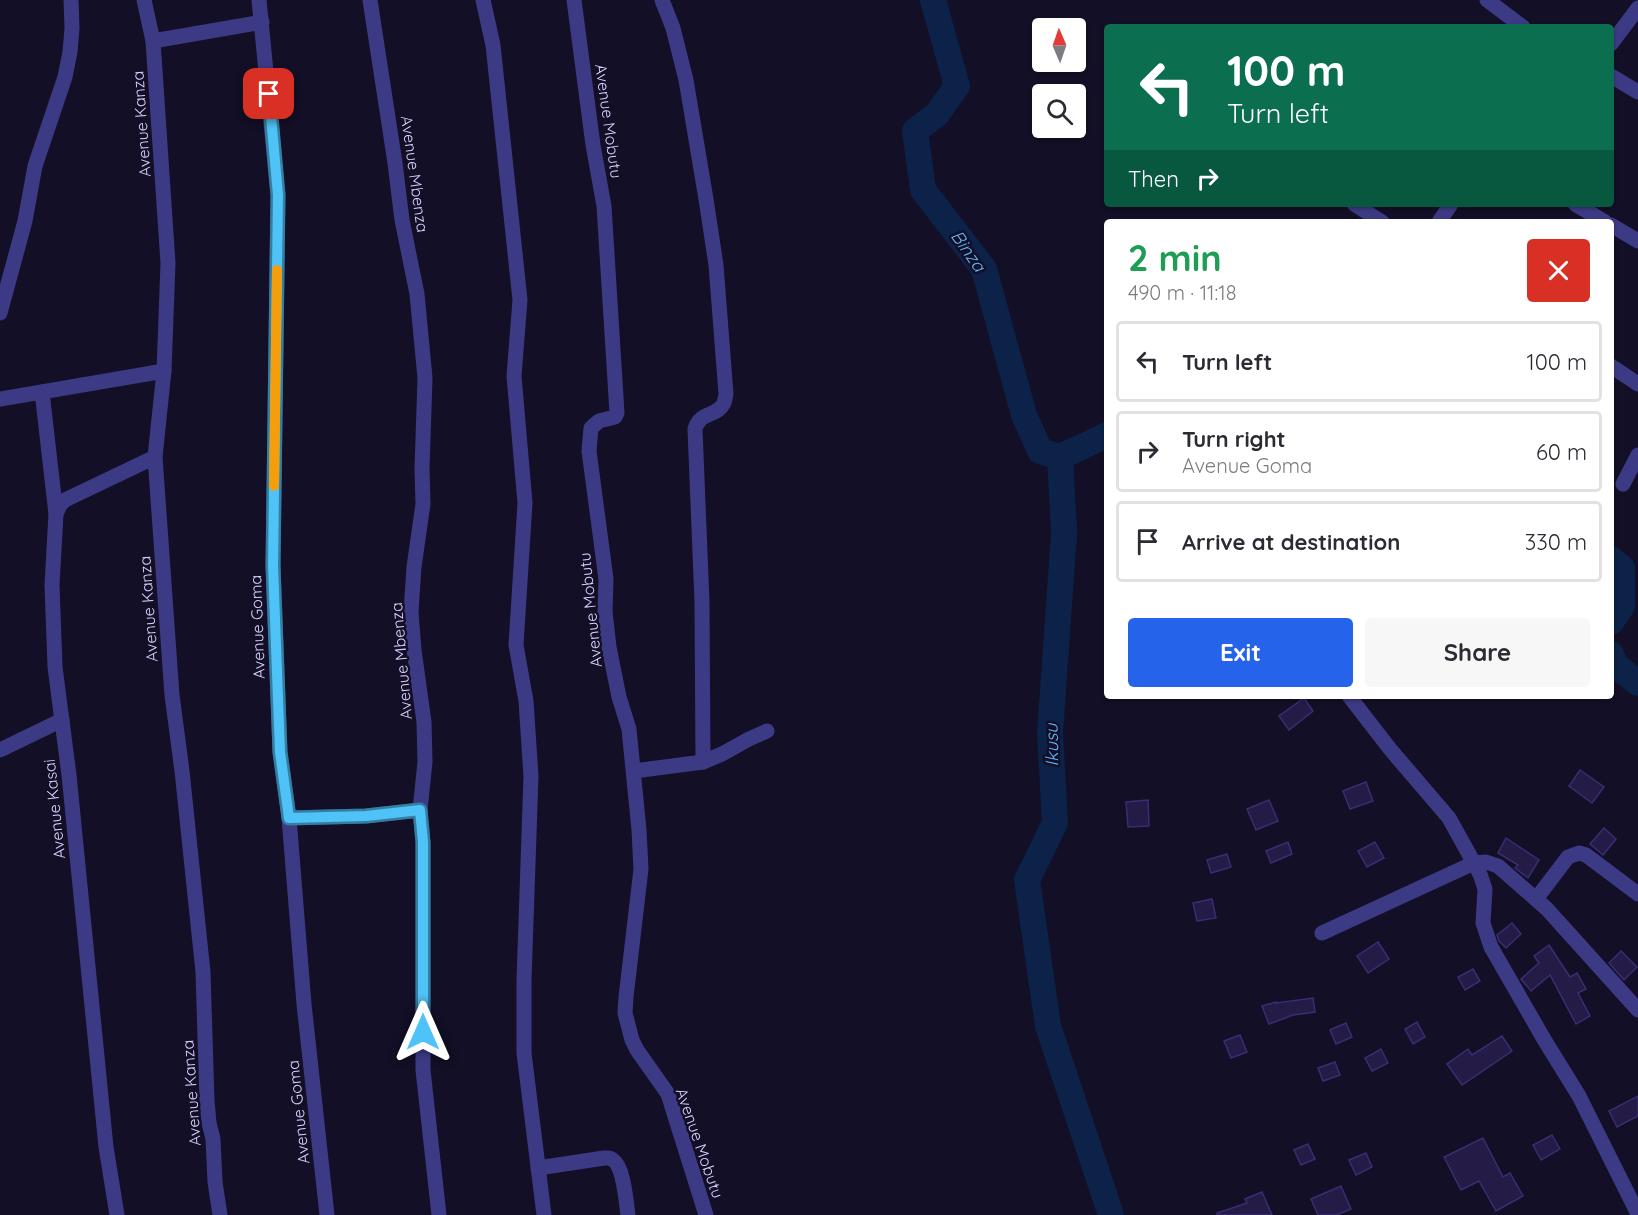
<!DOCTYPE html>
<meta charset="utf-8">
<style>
body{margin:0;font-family:Quicksand,sans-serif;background:#f7f7f7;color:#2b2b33;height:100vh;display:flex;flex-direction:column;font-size:22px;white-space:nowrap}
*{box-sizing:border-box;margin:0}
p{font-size:20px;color:#7c7c81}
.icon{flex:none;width:33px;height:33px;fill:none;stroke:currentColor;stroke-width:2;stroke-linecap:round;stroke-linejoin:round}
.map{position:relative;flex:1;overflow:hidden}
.details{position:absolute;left:1104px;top:219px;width:510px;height:480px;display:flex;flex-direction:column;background:#fff;border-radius:6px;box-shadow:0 2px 4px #0004}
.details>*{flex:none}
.hud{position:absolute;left:1104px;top:24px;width:510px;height:183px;border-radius:6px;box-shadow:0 2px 4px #0004;background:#0b6e4f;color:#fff;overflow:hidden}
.needle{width:39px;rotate:358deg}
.tools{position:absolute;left:1032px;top:18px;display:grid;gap:12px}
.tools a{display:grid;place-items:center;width:54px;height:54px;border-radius:6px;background:#fff;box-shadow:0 2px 4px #0004;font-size:30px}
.pin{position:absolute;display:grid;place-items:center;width:51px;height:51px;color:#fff;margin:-26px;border-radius:12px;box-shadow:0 3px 9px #0006}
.me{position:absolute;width:66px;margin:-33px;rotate:0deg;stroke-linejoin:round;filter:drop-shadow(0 0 4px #0008)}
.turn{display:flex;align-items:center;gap:21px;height:126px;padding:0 24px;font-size:27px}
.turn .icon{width:78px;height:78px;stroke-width:2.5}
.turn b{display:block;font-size:42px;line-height:51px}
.then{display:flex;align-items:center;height:57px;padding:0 24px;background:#0003;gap:12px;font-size:22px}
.round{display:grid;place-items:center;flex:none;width:63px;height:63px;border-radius:6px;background:#f7f7f7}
.head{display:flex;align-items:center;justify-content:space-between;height:102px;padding:0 24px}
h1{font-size:36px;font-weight:800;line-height:45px;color:#1e9e55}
.cta{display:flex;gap:12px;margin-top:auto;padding:12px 24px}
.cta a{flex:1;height:69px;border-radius:6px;background:#2563eb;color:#fff;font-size:24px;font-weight:800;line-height:69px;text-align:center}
.cta a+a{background:#f7f7f7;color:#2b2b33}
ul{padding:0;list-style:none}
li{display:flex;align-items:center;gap:18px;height:81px;margin:0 12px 9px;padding:0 12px;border:3px solid #e1e1e2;border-radius:6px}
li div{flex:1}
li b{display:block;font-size:22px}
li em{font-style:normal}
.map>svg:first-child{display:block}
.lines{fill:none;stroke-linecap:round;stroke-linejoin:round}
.river{stroke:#0c2248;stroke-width:26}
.building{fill:#241b47;stroke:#3b2d73;stroke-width:1.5}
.minor{stroke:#3d3a85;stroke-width:15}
.route-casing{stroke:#337fa1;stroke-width:15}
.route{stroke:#4fc3f7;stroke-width:10}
.slow{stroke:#f59e0b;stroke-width:10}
.labels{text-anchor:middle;stroke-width:5;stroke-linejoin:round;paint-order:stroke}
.street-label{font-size:16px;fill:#d9d4ff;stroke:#130f26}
.water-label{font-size:18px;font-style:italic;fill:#62b6ff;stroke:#130f26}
</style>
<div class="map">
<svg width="1638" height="1215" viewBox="0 0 1638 1215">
<rect width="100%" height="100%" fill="#130f26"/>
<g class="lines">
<g class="river">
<path d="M 933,0 L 957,86 L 937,114 L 915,131 L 923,190 L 984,269 L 1024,415 L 1040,451 L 1060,457 L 1107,435"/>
<path d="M 1060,457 L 1064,533 L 1050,733 L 1055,823 L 1027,880 L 1048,1026 L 1111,1215"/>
<path d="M 1611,559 L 1622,568 L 1622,606 L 1611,622"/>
<path d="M 1611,654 L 1615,665 L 1638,683"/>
</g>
</g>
<g class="building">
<path d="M 1304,698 L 1313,711 L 1289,730 L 1279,716 Z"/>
<path d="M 1580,770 L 1604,787 L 1592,803 L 1569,786 Z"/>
<path d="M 1366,782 L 1373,801 L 1350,809 L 1343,791 Z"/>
<path d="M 1148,800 L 1149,826 L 1128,827 L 1126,802 Z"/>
<path d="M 1269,800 L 1278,821 L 1256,830 L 1247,809 Z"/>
<path d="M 1604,828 L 1616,839 L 1603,855 L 1590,844 Z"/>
<path d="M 1506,838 L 1539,860 L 1528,878 L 1515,868 L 1518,865 L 1498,853 Z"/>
<path d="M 1288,842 L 1292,854 L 1271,863 L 1266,851 Z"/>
<path d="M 1375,842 L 1384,858 L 1367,867 L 1358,851 Z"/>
<path d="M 1227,854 L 1231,867 L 1211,873 L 1207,860 Z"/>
<path d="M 1212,899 L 1216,918 L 1197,921 L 1193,903 Z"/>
<path d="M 1512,923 L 1521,934 L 1506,948 L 1499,941 L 1497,935 Z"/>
<path d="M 1378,942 L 1389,959 L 1368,973 L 1357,956 Z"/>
<path d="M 1549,945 L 1570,977 L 1577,973 L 1586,989 L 1578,993 L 1590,1016 L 1576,1024 L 1550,975 L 1531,991 L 1521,979 L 1539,963 L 1534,956 Z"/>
<path d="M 1621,951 L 1637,967 L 1624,980 L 1609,963 Z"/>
<path d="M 1473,969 L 1480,981 L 1465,990 L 1458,977 Z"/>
<path d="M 1313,998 L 1315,1012 L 1293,1015 L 1269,1024 L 1262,1006 L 1276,1002 L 1276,1003 Z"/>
<path d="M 1417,1022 L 1425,1037 L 1413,1044 L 1405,1029 Z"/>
<path d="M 1346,1023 L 1352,1037 L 1336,1044 L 1330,1030 Z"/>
<path d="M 1240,1035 L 1247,1052 L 1231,1058 L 1224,1041 Z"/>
<path d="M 1502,1036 L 1512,1051 L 1462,1085 L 1447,1064 L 1468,1049 L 1472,1055 Z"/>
<path d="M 1381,1049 L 1388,1063 L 1372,1071 L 1365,1058 Z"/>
<path d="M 1335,1062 L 1340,1075 L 1323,1081 L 1318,1068 Z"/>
<path d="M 1638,1096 L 1638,1116 L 1617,1127 L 1609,1111 Z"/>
<path d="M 1552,1135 L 1560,1149 L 1541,1160 L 1533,1145 Z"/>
<path d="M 1483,1138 L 1503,1177 L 1510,1173 L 1523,1196 L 1496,1211 L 1479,1181 L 1461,1190 L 1444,1157 Z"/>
<path d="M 1308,1144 L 1315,1159 L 1301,1165 L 1294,1150 Z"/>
<path d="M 1366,1153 L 1372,1167 L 1356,1175 L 1349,1160 Z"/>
<path d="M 1341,1186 L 1351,1209 L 1336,1215 L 1318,1215 L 1311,1199 Z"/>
<path d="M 1262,1192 L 1272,1215 L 1217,1215 L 1217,1213 L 1247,1203 L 1245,1199 Z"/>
</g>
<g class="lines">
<g class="minor">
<path d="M 144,0 L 153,41 L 168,263 L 164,371 L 155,457 L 172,695 L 182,771 L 203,972 L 207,1101 L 209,1123 L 213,1139 L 215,1182 L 220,1215"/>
<path d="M 259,0 L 278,195 L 273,566 L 280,752 L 289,818 L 304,1004 L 327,1215"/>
<path d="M 370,0 L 395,163 L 402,220 L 417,294 L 425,378 L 422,469 L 423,504 L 414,567 L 411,612 L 414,650 L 424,722 L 425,762 L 420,810 L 423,842 L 423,1070 L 439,1215"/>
<path d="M 483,0 L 493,45 L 520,300 L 514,376 L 525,503 L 516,645 L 526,701 L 531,776 L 524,980 L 524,1053 L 544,1215"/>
<path d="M 574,0 L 593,145 L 604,206 L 617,413 L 615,417 L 599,421 L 591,428 L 589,451 L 606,579 L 605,611 L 609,647 L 619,697 L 629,729 L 639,830 L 641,869 L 626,997 L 625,1013 L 632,1040 L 637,1050 L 668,1094 L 706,1215"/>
<path d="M 662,0 L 673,28 L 686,80 L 706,199 L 716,265 L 726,394 C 726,395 724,403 724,403 C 717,417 700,411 695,429 L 702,602 L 703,762"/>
<path d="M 1487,0 L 1523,27"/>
<path d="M 153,41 L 262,22"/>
<path d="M 1611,44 L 1638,8"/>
<path d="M 1611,76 L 1638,92"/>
<path d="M 1354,204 L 1382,222"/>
<path d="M 1575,204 L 1605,222"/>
<path d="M 1439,222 L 1451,204"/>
<path d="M 1611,225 L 1638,241"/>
<path d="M 0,313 L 25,221 L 35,166 L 65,77 L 70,52 L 72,28 L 71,0"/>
<path d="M 1611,366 L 1638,384"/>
<path d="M 42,392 L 56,514"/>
<path d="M 0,399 L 164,371"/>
<path d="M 1623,484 L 1638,455"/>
<path d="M 1349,696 L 1390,749 L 1449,818 L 1480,874 L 1485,889 L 1483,923 L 1491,947 L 1545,1041 L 1579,1096 L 1638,1214"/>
<path d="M 0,750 L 62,720"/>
<path d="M 634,771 L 703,762 L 722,754 L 749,739 L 767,731"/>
<path d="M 289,818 L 366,816 L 420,810"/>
<path d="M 1536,899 L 1568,857 L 1579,853 L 1586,855 L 1638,894"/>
<path d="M 1322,933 L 1474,863 L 1486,862 L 1498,866 L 1547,909 L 1638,1010"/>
<path d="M 538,1168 L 604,1158 C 608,1158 610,1157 613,1160 C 624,1167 626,1202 628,1215"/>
<path d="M 117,1215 L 106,1147 L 69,775 L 55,667 L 52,585 L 56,514 L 60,505 L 65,500 L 155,457"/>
</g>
</g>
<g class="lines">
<g class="route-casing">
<path id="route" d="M 269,94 L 278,195 L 273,566 L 280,752 L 289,818 L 366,816 L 420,810 L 423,842 L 423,1032"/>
</g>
<use href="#route" class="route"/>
<path class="slow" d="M 274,486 L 277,270"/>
</g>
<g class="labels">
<g class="street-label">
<text transform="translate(609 121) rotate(82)" y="6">Avenue Mobutu</text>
<text transform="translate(141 124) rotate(-94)" y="6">Avenue Kanza</text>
<text transform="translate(415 174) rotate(82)" y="6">Avenue Mbenza</text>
<text transform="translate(148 609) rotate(-94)" y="6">Avenue Kanza</text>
<text transform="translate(590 610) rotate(-96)" y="6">Avenue Mobutu</text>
<text transform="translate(257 627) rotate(-92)" y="6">Avenue Goma</text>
<text transform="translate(401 661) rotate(-95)" y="6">Avenue Mbenza</text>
<text transform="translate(54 809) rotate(-96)" y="6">Avenue Kasai</text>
<text transform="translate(191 1093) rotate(-94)" y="6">Avenue Kanza</text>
<text transform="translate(298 1112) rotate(-96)" y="6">Avenue Goma</text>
<text transform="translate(700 1143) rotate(71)" y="6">Avenue Mobutu</text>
</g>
<g class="water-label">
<text transform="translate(968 251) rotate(55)" y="6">Binza</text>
<text transform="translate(1052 745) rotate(-91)" y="6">Ikusu</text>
</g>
</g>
</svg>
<div class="tools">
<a><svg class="needle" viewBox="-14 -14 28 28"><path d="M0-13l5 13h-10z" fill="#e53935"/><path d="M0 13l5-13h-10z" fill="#7c7c81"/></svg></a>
<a><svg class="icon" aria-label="search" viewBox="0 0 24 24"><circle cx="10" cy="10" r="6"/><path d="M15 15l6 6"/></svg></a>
</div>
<div class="pin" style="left:269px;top:94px;background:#d93025"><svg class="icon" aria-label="arrive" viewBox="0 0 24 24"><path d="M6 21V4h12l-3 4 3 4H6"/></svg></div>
<svg class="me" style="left:423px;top:1032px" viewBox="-20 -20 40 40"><path d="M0-17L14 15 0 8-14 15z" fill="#4fc3f7" stroke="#fff" stroke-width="4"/></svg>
<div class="hud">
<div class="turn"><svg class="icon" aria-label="left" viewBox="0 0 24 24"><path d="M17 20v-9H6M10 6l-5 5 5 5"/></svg><div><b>100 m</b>Turn left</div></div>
<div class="then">Then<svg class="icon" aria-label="right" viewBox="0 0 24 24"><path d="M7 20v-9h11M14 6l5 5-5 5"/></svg></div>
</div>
<section class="details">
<div class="head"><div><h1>2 min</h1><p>490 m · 11:18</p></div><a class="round" style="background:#d93025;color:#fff"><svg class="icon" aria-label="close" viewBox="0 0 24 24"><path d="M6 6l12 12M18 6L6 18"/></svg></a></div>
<ul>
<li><svg class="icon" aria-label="left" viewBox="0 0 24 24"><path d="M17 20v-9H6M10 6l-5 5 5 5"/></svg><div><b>Turn left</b></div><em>100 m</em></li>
<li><svg class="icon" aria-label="right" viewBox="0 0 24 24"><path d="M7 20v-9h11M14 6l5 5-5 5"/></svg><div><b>Turn right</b><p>Avenue Goma</p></div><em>60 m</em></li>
<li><svg class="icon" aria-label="arrive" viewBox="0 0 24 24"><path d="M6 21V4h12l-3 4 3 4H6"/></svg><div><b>Arrive at destination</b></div><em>330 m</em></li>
</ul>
<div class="cta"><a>Exit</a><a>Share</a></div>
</section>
</div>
